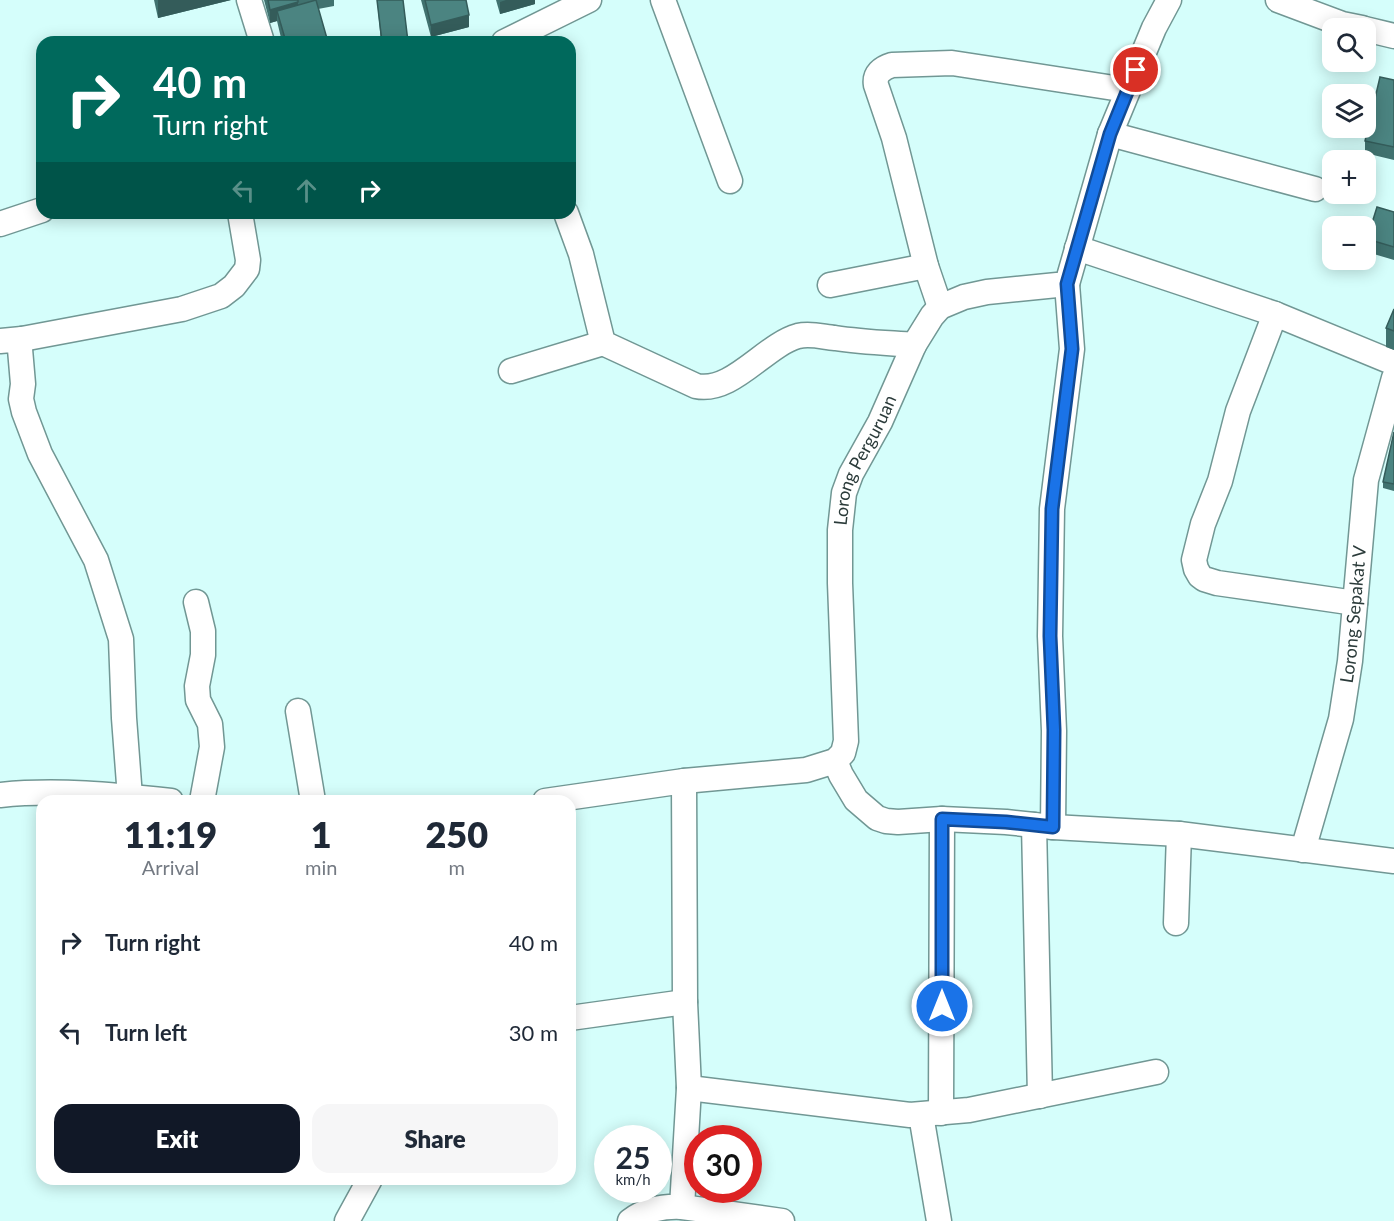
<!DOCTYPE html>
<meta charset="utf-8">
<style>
body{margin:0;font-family:Lato,sans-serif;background:#f6f6f7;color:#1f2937;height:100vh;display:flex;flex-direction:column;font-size:22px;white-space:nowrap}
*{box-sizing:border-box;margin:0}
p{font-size:20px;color:#747a83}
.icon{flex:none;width:33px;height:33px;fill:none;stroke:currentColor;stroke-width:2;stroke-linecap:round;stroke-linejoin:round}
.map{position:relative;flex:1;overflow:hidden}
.panel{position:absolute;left:36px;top:795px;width:540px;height:390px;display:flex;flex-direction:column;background:#fff;border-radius:18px;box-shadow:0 3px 15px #0003}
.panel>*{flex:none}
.banner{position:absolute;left:36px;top:36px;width:540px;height:183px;border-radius:18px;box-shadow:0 3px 15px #0003;background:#00695c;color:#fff;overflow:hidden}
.buttons{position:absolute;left:1322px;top:18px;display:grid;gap:12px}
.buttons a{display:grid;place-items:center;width:54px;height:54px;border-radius:12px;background:#fff;box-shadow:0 3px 15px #0003;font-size:30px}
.speed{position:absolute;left:594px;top:1125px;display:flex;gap:12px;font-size:30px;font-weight:700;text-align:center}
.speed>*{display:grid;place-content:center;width:78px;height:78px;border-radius:50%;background:#fff;box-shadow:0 3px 15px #0003;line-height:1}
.speed small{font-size:15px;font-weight:400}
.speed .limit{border:9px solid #d22;background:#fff;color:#111}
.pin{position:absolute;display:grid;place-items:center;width:51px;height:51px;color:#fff;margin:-26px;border:3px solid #fff;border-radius:50%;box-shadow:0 2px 6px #0007}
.me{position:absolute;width:66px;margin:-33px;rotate:0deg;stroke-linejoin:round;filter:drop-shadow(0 0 4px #0008)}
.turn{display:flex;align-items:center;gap:21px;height:126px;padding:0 18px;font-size:27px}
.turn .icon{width:78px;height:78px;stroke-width:2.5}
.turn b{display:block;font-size:42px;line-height:51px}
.lanes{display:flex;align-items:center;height:57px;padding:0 18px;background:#0003;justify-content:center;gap:30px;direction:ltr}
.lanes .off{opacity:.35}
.eta{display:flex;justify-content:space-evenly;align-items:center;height:102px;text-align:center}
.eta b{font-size:36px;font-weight:800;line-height:42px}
.primary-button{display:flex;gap:12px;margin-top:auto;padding:12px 18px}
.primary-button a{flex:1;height:69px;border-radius:18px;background:#111827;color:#fff;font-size:24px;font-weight:800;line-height:69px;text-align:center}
.primary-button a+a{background:#f6f6f7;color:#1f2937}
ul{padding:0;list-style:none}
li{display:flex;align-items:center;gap:18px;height:90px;padding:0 18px}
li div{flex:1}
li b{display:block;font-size:22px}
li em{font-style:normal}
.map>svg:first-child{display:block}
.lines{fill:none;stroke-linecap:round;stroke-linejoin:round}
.street-casing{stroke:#719794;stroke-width:27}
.street{stroke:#fff;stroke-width:24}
.wall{fill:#40726f}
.shaded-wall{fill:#345c5a}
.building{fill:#4b8481;stroke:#345c5a;stroke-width:1.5}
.route-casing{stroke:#114b97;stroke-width:15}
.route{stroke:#1a73e8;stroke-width:10}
.labels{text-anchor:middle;stroke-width:6;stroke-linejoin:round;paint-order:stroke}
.street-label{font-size:18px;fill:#2b3b3a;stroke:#d5fefb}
</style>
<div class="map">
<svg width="1394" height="1221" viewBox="0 0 1394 1221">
<rect width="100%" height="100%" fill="#d5fefb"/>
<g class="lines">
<g class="street-casing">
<g id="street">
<path d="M 249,0 L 262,42"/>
<path d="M 663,0 L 730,181"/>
<path d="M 1278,0 L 1342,24 L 1362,28"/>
<path d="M 1365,29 L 1394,36"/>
<path d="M 504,42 L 589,0"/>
<path d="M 1110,134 L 1315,189"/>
<path d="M 566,213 L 581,254 L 603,343 L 696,386 C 732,394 765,345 798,336 C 811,333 823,337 835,338 C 861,342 888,343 914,345"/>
<path d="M 0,224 L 42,210"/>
<path d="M 1077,248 L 1275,314 L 1394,363"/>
<path d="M 830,285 L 926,266"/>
<path d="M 940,307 L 926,266 L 894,138 L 876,85 C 874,74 882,68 892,65 L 952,63 L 1127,90"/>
<path d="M 1275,314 L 1238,411 L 1220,481 L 1203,524 L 1194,560 L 1196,569 L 1200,576 L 1204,579 L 1217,583 L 1355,603"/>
<path d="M 22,339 L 182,309 L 221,296 L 234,286 L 247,269 L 248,260 L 240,213"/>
<path d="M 0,341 L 22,339 L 20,349 L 23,384 L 21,399 L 24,412 L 40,454 L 96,560 L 121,639 L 124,718 L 130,797"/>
<path d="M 511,371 L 603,343"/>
<path d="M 196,602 L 203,631 L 203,655 L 197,686 L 198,700 L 210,724 L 212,747 L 202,801"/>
<path d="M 298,711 L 313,801"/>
<path d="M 835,761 L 841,775 L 856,800 L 877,818 L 886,821 L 898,822 L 942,819 L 1006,822 L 1053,827 L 1179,834 L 1394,861"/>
<path d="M 0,795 C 57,789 114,795 171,801"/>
<path id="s1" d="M 545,801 L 684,781 L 806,770 L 835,761 L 843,753 L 846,741 L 840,583 L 840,530 L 844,493 L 851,474 L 880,422 L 914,345 L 932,316 L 940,307 L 964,297 L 987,292 L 1067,284 L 1110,134 L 1154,28 L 1169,0"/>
<path d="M 1034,825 L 1040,1096"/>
<path d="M 1053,827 L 1054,731 L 1050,636 L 1052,509 L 1072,349 L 1067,284"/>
<path id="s2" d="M 1303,850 L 1341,719 L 1350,661 L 1366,480 L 1394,378"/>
<path d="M 1176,923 L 1179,834"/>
<path d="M 570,1018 L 685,1002"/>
<path d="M 689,1088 L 910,1115 L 969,1110 L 1156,1072"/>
<path d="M 941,1113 L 942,819"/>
<path d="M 921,1115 L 939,1221"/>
<path d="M 682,1207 L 782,1221"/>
<path d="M 347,1221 L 370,1179"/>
<path d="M 630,1221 C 646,1209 663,1206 682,1207 L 689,1088 L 685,1002 L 684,781"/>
</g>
</g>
<use href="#street" class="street"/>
</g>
<g class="wall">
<path d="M 154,0 L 231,0 L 158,18 Z"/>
<path d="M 264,0 L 298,0 L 298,5 L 298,0 L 334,0 L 334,6 L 318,9 L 328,42 L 282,42 L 277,21 L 270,23 Z"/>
<path d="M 377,0 L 403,0 L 408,42 L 381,42 Z"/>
<path d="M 421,0 L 466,0 L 469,27 L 431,37 Z"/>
<path d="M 496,0 L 535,0 L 535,4 L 500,14 Z"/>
<path d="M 1394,80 L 1394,160 L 1365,153 L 1365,141 Z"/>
<path d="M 1394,212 L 1394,260 L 1367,252 L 1367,239 Z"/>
<path d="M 1394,309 L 1394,350 L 1386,347 L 1386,328 Z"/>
<path d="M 1394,432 L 1394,491 L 1383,488 L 1383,482 Z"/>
</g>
<g class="shaded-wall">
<path d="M 158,0 L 231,0 L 158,18 Z"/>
<path d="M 506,0 L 535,0 L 535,4 L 500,14 L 500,2 Z"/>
<path d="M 298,2 L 298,15 L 277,11 L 277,21 L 270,23 L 270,10 Z"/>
<path d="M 469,15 L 469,27 L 431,37 L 431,25 Z"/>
</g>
<g class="building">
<path d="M 268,0 L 298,0 L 298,2 L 270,10 Z"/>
<path d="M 316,0 L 328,42 L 286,42 L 277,11 Z"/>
<path d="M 377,0 L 403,0 L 408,42 L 382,42 Z"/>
<path d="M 425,0 L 466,0 L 469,15 L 431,25 Z"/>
<path d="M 1380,77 L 1394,80 L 1394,147 L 1365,141 Z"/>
<path d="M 1377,207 L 1394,212 L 1394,247 L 1367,239 Z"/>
<path d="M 1394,309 L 1394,331 L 1386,328 Z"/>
<path d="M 1394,432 L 1394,484 L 1383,482 Z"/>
</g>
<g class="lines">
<g class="route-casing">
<path id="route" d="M 942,1006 L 942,819 L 1006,822 L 1053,827 L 1054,730 L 1050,636 L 1052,509 L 1072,349 L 1067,284 L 1110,134 L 1136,70"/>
</g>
<use href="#route" class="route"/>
</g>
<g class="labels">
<g class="street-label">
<text dy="6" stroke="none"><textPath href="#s1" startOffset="603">Lorong Perguruan</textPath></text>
<text dy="6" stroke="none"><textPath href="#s2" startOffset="242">Lorong Sepakat V</textPath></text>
</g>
</g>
</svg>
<div class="buttons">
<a><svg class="icon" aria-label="search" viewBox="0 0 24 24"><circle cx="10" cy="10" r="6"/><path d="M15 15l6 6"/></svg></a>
<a><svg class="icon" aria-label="layers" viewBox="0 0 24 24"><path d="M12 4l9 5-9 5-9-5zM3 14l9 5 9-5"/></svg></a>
<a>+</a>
<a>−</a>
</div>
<div class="speed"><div>25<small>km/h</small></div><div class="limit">30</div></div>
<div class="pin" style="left:1136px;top:70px;background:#d93025"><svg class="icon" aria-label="arrive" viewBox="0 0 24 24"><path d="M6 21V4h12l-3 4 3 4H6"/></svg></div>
<svg class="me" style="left:942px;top:1006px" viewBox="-20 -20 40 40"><circle r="17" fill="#1a73e8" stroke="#fff" stroke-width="3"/><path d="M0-11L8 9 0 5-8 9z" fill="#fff"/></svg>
<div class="banner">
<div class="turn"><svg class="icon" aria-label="right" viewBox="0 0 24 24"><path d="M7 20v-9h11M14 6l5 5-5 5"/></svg><div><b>40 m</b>Turn right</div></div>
<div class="lanes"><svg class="icon off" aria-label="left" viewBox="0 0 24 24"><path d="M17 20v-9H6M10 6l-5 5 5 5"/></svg><svg class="icon off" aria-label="ahead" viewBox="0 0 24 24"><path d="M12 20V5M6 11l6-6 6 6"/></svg><svg class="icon" aria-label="right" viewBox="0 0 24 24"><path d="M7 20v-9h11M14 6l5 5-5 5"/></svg></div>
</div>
<section class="panel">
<div class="eta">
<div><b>11:19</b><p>Arrival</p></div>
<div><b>1</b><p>min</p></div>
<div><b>250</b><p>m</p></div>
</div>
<ul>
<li><svg class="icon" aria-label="right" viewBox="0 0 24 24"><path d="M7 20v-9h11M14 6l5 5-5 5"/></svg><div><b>Turn right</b></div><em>40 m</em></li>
<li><svg class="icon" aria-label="left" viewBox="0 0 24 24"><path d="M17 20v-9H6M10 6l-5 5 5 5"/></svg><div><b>Turn left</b></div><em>30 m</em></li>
</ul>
<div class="primary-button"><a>Exit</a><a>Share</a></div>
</section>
</div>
